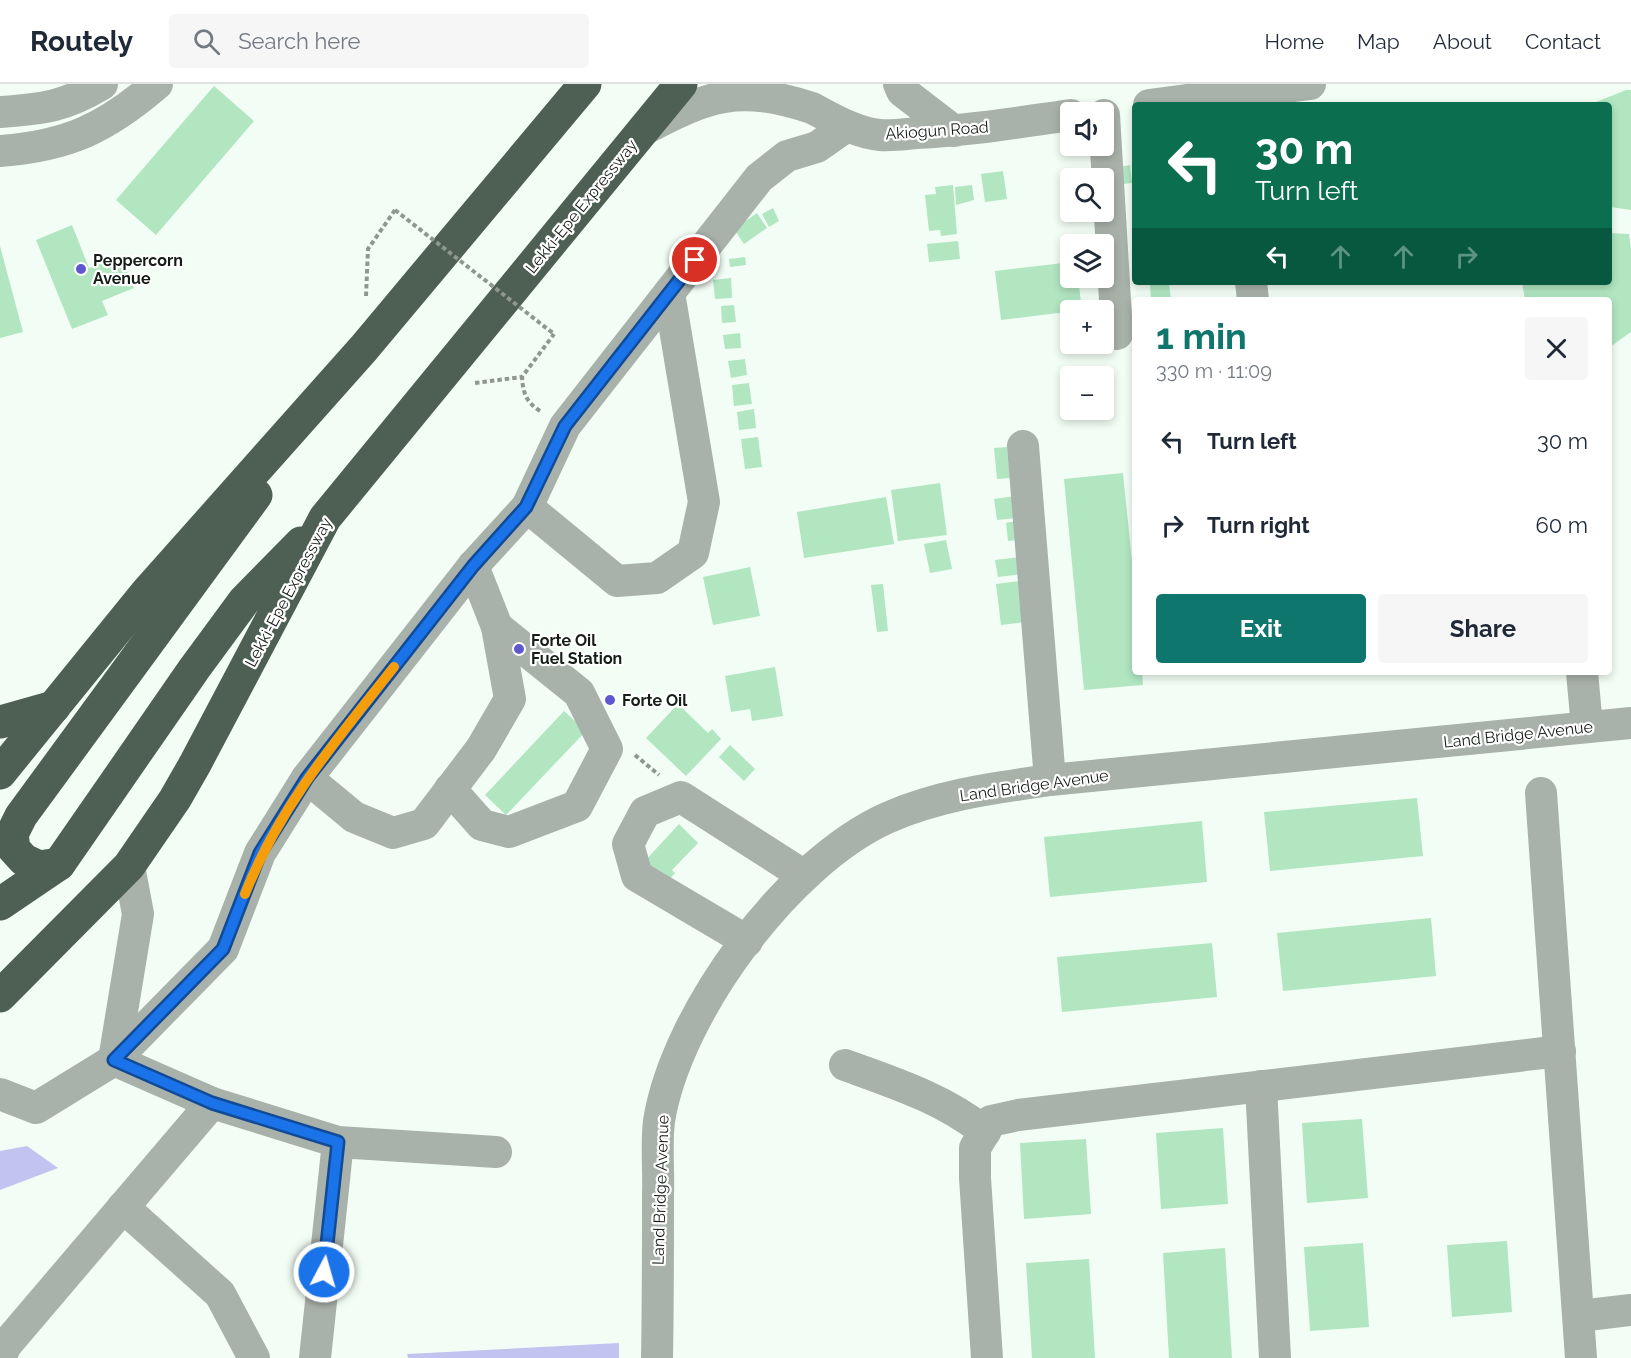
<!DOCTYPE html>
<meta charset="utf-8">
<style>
body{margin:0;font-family:Raleway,sans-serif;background:#f6f6f7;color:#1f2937;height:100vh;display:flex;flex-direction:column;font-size:22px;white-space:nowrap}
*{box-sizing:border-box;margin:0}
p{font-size:20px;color:#747a83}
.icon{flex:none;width:33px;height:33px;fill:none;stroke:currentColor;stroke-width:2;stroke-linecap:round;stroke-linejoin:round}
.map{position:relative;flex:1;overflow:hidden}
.drawer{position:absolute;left:1132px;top:213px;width:480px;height:378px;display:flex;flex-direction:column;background:#fff;border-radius:6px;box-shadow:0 3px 9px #0003}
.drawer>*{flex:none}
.banner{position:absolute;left:1132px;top:18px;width:480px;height:183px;border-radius:6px;box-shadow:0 3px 9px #0003;background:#0b6e4f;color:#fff;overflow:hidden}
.fabs{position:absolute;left:1060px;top:18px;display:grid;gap:12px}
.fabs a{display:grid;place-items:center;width:54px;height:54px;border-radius:6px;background:#fff;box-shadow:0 3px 9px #0003;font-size:30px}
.pin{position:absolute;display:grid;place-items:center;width:51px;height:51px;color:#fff;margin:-26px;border:3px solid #fff;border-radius:50%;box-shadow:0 2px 6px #0007}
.me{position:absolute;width:66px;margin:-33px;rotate:6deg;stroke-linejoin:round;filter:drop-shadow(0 0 4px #0008)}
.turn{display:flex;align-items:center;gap:21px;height:126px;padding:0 24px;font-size:27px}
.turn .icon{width:78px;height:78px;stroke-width:2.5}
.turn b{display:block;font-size:42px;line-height:51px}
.lanes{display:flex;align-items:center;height:57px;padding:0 24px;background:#0003;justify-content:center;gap:30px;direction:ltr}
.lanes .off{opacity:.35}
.round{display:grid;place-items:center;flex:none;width:63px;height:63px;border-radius:6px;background:#f6f6f7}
.overview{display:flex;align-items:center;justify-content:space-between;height:102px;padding:0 24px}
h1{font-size:36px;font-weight:700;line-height:45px;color:#0f766e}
.primary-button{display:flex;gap:12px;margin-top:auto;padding:12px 24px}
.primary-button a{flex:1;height:69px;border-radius:6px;background:#0f766e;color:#fff;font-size:24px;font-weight:700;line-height:69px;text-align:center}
.primary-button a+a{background:#f6f6f7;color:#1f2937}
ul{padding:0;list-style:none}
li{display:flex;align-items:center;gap:18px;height:84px;padding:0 24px}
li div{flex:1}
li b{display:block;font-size:22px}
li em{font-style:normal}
header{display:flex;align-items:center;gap:36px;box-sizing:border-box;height:84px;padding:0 30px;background:#fff;border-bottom:2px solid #e0e1e3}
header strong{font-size:28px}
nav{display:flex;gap:33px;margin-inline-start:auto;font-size:21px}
.search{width:420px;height:54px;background:#f6f6f7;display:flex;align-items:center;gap:15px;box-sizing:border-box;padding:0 21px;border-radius:6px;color:#747a83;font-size:22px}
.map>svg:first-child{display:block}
.green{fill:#c0c4ef}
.building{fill:#b1e6c1}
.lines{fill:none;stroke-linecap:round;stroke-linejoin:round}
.path{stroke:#8e9890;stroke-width:4;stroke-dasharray:4.5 3;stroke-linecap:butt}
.minor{stroke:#a9b1ab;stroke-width:32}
.highway{stroke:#4e5f53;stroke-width:33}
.path-bridge{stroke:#8e9890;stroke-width:4;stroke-dasharray:4.5 3;stroke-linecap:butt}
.route-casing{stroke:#114b97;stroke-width:15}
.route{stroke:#1a73e8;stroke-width:10}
.slow{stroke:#f59e0b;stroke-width:10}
.poi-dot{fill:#5f57cf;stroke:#fff;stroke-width:2}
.labels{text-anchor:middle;stroke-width:4.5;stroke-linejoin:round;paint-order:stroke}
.street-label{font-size:16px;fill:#161d18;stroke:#fff}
.poi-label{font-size:16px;font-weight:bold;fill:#161d18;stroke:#fff;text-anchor:start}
</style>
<header>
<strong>Routely</strong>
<div class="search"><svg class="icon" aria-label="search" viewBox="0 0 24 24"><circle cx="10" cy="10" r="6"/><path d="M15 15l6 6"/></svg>Search here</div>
<nav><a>Home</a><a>Map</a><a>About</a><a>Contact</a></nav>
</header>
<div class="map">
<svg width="1631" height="1274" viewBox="0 0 1631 1274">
<rect width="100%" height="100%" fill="#f2fef5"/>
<g class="green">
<path d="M 27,1062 L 58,1084 L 0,1106 L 0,1067 Z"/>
<path d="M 619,1259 L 619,1274 L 408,1274 L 407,1270 Z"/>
</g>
<g class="building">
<path d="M 214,2 L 254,37 L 156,151 L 116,116 Z"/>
<path d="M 1626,6 L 1631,6 L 1631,126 L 1610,123 L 1610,21 L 1596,21 L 1596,18 Z"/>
<path d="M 1130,81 L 1132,99 L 1115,101 L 1112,84 Z"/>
<path d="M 1003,87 L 1007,115 L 985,118 L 981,90 Z"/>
<path d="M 953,101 L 957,150 L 941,152 L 940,146 L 929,147 L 925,111 L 936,110 L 935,103 Z"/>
<path d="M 972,101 L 974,116 L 956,121 L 955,103 Z"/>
<path d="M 773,124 L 779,137 L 769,143 L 762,130 Z"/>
<path d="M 757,129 L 767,144 L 744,160 L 734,145 Z"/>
<path d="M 72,141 L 89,184 L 121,172 L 134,204 L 102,217 L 108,231 L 72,245 L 36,156 Z"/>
<path d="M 1610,149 L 1629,150 L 1631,165 L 1631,248 L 1610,263 L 1610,216 L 1525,216 L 1522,198 L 1610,198 Z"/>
<path d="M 958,157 L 960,175 L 929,178 L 927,160 Z"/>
<path d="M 0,162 L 23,248 L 0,254 Z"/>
<path d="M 745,173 L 746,181 L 730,183 L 729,175 Z"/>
<path d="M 1071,178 L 1071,194 L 1078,194 L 1082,226 L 1001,236 L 995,187 Z"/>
<path d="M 731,194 L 732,214 L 715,215 L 713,196 Z"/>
<path d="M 1169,199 L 1171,216 L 1151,216 L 1150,201 Z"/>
<path d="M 734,221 L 736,238 L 722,239 L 721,222 Z"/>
<path d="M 740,249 L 741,264 L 725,265 L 723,251 Z"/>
<path d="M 745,275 L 747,291 L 731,294 L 728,277 Z"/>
<path d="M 749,299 L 752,320 L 734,322 L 732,301 Z"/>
<path d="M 754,325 L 756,344 L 739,346 L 737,328 Z"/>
<path d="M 758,353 L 762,383 L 745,385 L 741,355 Z"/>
<path d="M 1007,363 L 1010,394 L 997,395 L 994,364 Z"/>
<path d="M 1123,389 L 1136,517 L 1136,588 L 1142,588 L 1143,601 L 1084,606 L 1064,395 Z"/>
<path d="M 940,399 L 947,451 L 898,457 L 891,406 Z"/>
<path d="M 1015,412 L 1017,434 L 997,436 L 994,415 Z"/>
<path d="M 886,413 L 894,460 L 804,474 L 797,428 Z"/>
<path d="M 1015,437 L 1018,456 L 1008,457 L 1006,439 Z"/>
<path d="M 946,456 L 952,485 L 930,489 L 924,460 Z"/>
<path d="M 1019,473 L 1021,490 L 998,493 L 995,476 Z"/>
<path d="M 750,483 L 760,532 L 713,541 L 703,493 Z"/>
<path d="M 1020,497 L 1025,538 L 1001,541 L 996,500 Z"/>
<path d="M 883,500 L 888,547 L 877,548 L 871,501 Z"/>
<path d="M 775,583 L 783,632 L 752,637 L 750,625 L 731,628 L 725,592 Z"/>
<path d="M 678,620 L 708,649 L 712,645 L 721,655 L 686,692 L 646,654 Z"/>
<path d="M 564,627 L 586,647 L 506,731 L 485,711 Z"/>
<path d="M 730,661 L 755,685 L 744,697 L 719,673 Z"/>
<path d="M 1417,714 L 1423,772 L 1270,787 L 1264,728 Z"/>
<path d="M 1202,737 L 1207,798 L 1050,813 L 1044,753 Z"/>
<path d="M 679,740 L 698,759 L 672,786 L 675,789 L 666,799 L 644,778 Z"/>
<path d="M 1431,834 L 1436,892 L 1283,907 L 1277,849 Z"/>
<path d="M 1212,859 L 1217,913 L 1062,928 L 1057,873 Z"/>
<path d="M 1362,1035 L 1368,1114 L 1307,1119 L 1302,1039 Z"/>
<path d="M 1223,1044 L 1228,1120 L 1161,1125 L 1156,1049 Z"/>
<path d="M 1086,1055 L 1091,1130 L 1024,1135 L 1020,1059 Z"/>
<path d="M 1507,1157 L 1512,1228 L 1452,1233 L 1447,1161 Z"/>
<path d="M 1363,1159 L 1369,1243 L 1310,1247 L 1304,1163 Z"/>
<path d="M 1225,1164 L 1232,1274 L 1169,1274 L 1163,1169 Z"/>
<path d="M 1089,1175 L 1095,1274 L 1032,1274 L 1026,1179 Z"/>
</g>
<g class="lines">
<g class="path">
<path d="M 366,212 L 368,165 L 395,126"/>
<path d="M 475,299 L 522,293"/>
<path d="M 540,327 C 526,318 523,309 522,293 L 554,250"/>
<path d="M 635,671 L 659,691"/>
</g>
<g class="minor">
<path d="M 899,0 L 902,7 L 954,47"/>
<path d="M 1149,21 L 1310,0"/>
<path d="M 0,28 C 43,25 64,23 102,0"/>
<path d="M 1104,31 L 1117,250"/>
<path d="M 643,46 C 709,11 738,0 812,24 C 833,35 856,49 880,51 C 892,52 905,50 917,49 C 968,47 1020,38 1071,31"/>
<path d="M 0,67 C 68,62 106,44 157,0"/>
<path d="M 1251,198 L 1253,216"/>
<path d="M 1023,362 L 1050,696"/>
<path d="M 527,423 L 617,497 L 657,494 L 693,469 L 704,418 L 669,209"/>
<path d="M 1582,588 L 1587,643"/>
<path d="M 307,694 L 354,733 L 393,749 L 424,740 L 481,665 L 510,615 L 497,543 L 473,482"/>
<path d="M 450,705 L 482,741 L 509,748 L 577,722 L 607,665 L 579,609 L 497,543"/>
<path d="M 1541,709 L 1581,1274"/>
<path d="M 747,857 L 637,792 L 628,760 L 645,728 L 681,713 L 803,791"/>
<path d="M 114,976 L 212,1019 L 338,1058 L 496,1068"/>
<path d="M 114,976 L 138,830 L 129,782"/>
<path d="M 845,981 C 892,998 945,1015 985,1048"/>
<path d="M 1261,1002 L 1275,1274"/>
<path d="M 0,1010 L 36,1024 L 114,976 L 223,865 L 260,769 L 307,694 L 473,482 L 527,423 L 565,342 L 759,94 L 787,72 L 817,63 L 847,42"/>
<path d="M 123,1123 L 220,1210 L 254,1274"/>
<path d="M 1579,1232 L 1631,1226"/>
<path d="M 1,1274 L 5,1262 L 212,1019"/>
<path d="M 315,1274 L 338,1058"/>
<path d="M 657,1274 C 658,1219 658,1165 658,1110 C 659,1087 656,1061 659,1037 C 676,930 787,779 887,734 C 939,711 994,704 1050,696 L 1631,639"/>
<path d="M 987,1274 L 975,1094 L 975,1064 L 991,1037 L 1018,1031 L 1560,967"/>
</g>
<g class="highway">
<path d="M 0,638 L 54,623"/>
<path d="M 0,689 L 147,508 L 364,264 L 585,0"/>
<path d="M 59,780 L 39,783 L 24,776 L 14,765 L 12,750 L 21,732 L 256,411"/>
<path d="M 0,820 L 59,780 L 194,585 L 244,517 L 301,459"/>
<path d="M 0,912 L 129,782 L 175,715 L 195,680 L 325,434 L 681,0"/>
</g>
<path class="path-bridge" d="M 395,126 L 554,250"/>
</g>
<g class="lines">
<g class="route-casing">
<path id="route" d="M 324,1188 L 338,1058 L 212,1019 L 114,976 L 223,865 L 260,769 L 307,694 L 473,482 L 526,423 L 565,342 L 695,176"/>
</g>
<use href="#route" class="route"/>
<path class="slow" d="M 245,810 C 279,723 337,655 394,583"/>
</g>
<g class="poi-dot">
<circle cx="81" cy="185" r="6"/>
<circle cx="519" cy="565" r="6"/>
<circle cx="610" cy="616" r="6"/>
</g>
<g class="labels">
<g class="street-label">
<text transform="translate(937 46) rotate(-4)" y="6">Akiogun Road</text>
<text transform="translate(581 122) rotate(-51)" y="6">Lekki-Epe Expressway</text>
<text transform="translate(288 508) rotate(-62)" y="6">Lekki-Epe Expressway</text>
<text transform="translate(1518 650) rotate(-6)" y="6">Land Bridge Avenue</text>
<text transform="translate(1034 701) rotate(-8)" y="6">Land Bridge Avenue</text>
<text transform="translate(660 1106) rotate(-88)" y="6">Land Bridge Avenue</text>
</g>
<g class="poi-label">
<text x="93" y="182">Peppercorn<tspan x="93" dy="18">Avenue</tspan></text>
<text x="531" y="562">Forte Oil<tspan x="531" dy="18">Fuel Station</tspan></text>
<text x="622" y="622">Forte Oil</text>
</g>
</g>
</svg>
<div class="fabs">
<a><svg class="icon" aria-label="sound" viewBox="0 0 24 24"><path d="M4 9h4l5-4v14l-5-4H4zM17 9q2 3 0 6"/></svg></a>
<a><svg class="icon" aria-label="search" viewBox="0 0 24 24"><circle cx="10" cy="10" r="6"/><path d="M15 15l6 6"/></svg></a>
<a><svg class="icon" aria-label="layers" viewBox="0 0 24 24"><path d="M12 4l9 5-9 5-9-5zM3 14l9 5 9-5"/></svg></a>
<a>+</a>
<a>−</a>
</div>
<div class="pin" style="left:695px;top:176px;background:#d93025"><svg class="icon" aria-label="arrive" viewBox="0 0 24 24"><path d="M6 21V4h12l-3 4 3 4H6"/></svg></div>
<svg class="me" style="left:324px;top:1188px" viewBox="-20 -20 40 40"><circle r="17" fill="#1a73e8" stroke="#fff" stroke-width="3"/><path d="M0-11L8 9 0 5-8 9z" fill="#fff"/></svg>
<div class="banner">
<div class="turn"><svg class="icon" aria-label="left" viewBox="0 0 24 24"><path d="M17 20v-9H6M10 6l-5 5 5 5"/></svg><div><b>30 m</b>Turn left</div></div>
<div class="lanes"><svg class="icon" aria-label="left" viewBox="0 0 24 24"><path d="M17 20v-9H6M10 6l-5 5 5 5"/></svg><svg class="icon off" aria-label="ahead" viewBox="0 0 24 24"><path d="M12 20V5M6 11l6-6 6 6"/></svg><svg class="icon off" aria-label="ahead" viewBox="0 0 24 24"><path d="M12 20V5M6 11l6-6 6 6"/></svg><svg class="icon off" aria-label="right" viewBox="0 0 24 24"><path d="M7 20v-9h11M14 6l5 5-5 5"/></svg></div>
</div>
<section class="drawer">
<div class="overview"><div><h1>1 min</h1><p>330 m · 11:09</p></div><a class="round"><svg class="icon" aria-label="close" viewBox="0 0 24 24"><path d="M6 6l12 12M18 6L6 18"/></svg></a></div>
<ul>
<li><svg class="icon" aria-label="left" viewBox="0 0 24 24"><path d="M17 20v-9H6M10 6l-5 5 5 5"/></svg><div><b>Turn left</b></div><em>30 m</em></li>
<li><svg class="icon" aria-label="right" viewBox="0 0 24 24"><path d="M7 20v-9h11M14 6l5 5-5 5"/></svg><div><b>Turn right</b></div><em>60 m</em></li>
</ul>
<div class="primary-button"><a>Exit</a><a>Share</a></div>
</section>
</div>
